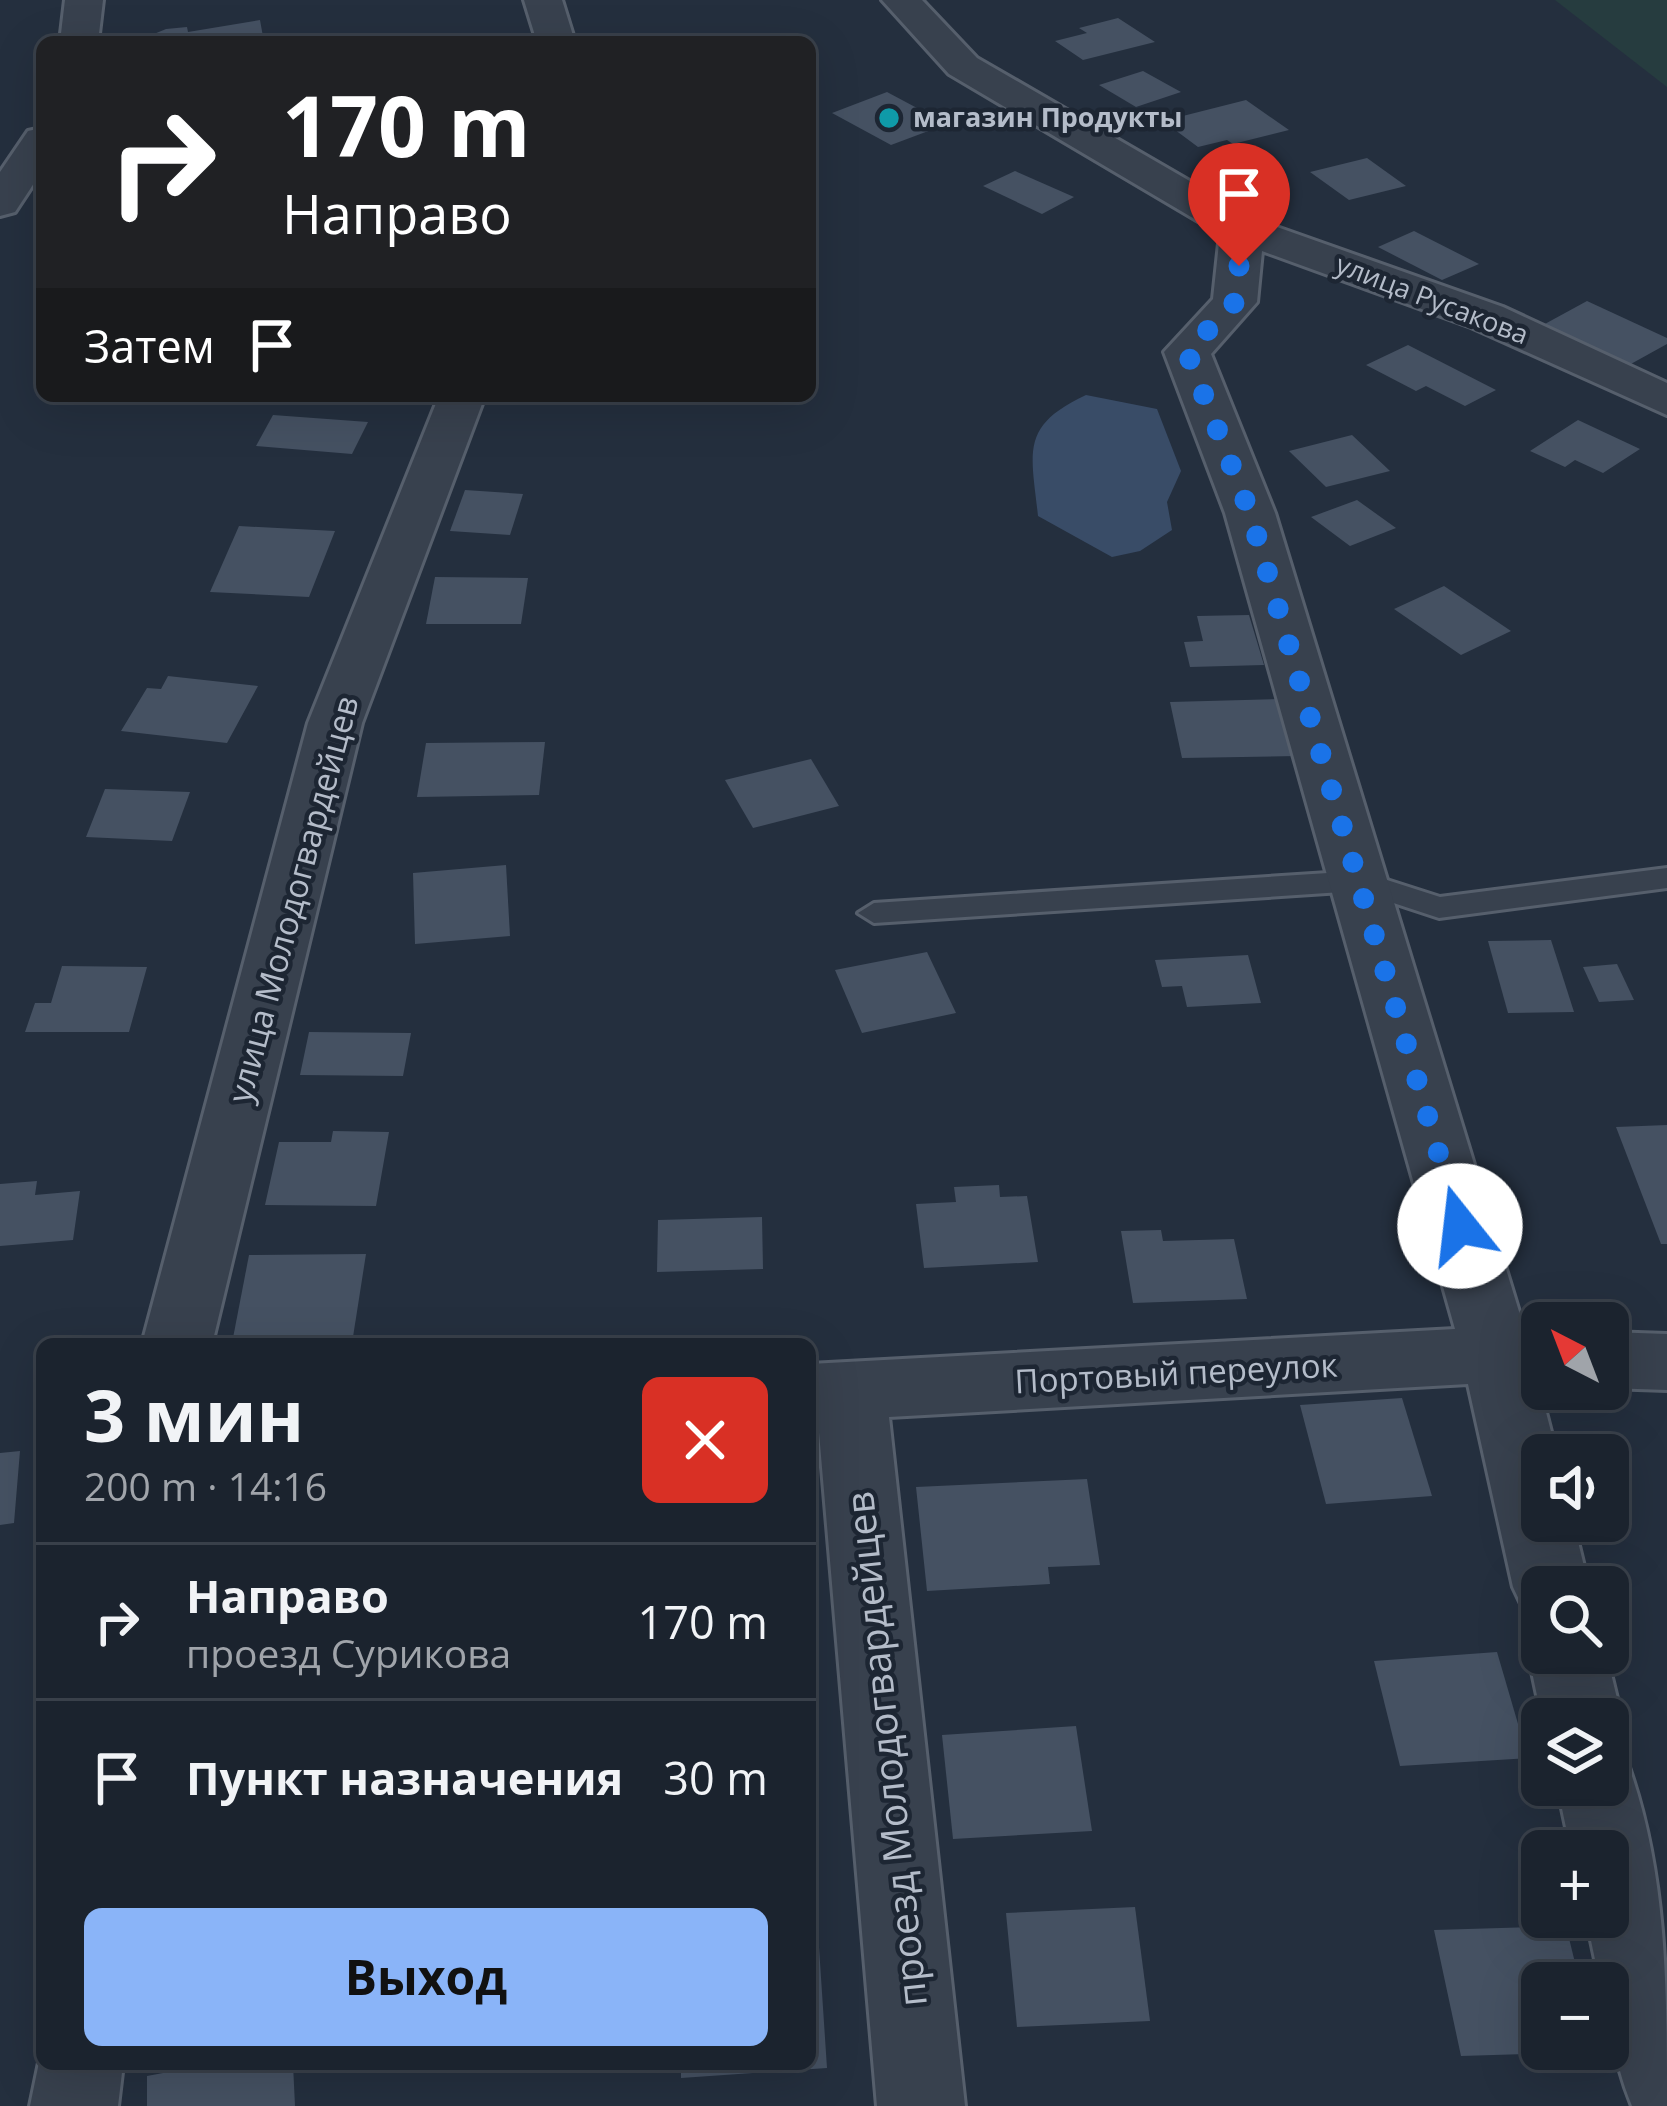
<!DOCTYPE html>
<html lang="ru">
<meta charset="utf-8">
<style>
body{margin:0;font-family:"Open Sans",sans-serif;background:#282f3a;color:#f1f3f6;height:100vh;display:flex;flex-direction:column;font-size:45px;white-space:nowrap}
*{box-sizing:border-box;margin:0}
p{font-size:39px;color:#a0a4aa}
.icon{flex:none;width:66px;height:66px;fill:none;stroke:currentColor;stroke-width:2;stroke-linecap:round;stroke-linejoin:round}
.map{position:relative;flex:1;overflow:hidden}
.drawer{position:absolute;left:36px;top:1338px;width:780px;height:732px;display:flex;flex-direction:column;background:#1b232e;border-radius:18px;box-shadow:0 12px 48px #0002,0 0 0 3px #39404a}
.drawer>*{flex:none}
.hud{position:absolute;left:36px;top:36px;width:780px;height:366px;border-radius:18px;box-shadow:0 12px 48px #0002,0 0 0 3px #39404a;background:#202124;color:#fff;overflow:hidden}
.needle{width:78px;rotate:318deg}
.controls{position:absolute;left:1521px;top:1302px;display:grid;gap:24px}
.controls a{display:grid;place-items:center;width:108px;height:108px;border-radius:18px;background:#1b232e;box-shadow:0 12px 48px #0002,0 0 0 3px #39404a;font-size:60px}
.pin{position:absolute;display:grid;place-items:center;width:102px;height:102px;color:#fff;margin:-123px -51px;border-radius:50% 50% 50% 0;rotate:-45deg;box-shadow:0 0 12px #0007}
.pin .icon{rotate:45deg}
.me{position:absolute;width:132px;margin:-66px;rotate:344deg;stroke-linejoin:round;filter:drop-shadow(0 0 9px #0008)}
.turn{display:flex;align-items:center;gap:42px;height:252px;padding:0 48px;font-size:54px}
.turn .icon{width:156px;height:156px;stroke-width:2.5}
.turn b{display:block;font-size:84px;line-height:102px}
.then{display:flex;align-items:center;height:114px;padding:0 48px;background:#0003;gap:24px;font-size:45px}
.round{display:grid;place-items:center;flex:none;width:126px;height:126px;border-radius:18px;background:#282f3a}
.overview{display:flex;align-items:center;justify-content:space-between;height:204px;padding:0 48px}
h1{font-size:72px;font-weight:700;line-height:90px}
.primary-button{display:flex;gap:24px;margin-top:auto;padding:24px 48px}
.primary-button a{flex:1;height:138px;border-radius:18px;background:#8ab4f8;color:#111;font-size:48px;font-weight:700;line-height:138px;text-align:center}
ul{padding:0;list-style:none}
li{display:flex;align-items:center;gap:36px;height:156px;padding:0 48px;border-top:3px solid #39404a}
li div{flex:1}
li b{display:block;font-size:45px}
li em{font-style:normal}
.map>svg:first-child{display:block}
.green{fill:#263c3f}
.water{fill:#394c67}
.building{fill:#455162}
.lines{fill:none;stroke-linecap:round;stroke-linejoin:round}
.service-casing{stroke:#565f6c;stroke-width:6}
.minor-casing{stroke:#565f6c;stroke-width:6}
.service{fill:#38414e;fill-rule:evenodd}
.minor{fill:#38414e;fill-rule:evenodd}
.route{stroke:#1a73e8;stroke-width:21;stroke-dasharray:0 37.8}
.culture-dot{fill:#0f9aa8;stroke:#1d2633;stroke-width:4.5}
.labels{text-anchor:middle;stroke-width:9;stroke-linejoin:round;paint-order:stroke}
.far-poi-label{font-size:27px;font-weight:bold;fill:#b4bcc9;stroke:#1d2633;text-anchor:start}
.far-street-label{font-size:27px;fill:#b4bcc9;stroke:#1d2633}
.street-label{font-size:33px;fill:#b4bcc9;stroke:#1d2633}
.near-street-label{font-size:39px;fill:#b4bcc9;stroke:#1d2633}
</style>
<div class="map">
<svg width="1667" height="2106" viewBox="0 0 1667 2106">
<rect width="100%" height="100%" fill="#242f3e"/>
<path class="green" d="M 1555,0 L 1667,0 L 1667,87 Z"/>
<path class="water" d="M 1086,395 L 1157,409 L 1181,471 L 1167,502 L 1172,530 L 1140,551 L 1112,557 L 1038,516 C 1031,451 1020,426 1086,395 Z"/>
<g class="building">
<path d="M 1118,18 L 1155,42 L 1083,60 L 1055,41 L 1087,33 L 1079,28 Z"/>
<path d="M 260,20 L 264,42 L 155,42 L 154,34 L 166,29 L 187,27 L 188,32 Z"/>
<path d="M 1143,71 L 1181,92 L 1136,107 L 1099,85 Z"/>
<path d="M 887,92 L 947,124 L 891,145 L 832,113 Z"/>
<path d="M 1246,100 L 1289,130 L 1233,144 L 1227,140 L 1198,147 L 1163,121 Z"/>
<path d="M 1367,158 L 1406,186 L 1349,200 L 1310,172 Z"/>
<path d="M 1015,171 L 1074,197 L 1042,214 L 983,186 Z"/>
<path d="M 1414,231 L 1479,264 L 1442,280 L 1378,247 Z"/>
<path d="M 1587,301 L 1667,338 L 1667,344 L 1629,365 L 1543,325 Z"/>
<path d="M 1408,345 L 1496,390 L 1465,406 L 1426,386 L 1416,391 L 1366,365 Z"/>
<path d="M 273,415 L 368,422 L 352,454 L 256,446 Z"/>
<path d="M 1578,420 L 1640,449 L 1603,473 L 1575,460 L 1565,467 L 1530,451 Z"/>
<path d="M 1352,435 L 1390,471 L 1326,487 L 1289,451 Z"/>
<path d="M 465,490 L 523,494 L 510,535 L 450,531 Z"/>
<path d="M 1357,500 L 1396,528 L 1350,546 L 1311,517 Z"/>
<path d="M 239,526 L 335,531 L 309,597 L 210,592 Z"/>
<path d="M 435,577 L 528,578 L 521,624 L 426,624 Z"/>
<path d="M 1444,586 L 1511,631 L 1461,655 L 1394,609 Z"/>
<path d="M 1249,615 L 1264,665 L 1190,667 L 1184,642 L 1203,641 L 1197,616 Z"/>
<path d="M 168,676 L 258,686 L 227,743 L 121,731 L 147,688 L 161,689 Z"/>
<path d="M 1283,699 L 1297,756 L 1182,758 L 1170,702 Z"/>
<path d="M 545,742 L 539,795 L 417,797 L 426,743 Z"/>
<path d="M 811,759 L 839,806 L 753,828 L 725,780 Z"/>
<path d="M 105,789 L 190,792 L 172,841 L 86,837 Z"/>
<path d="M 506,865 L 510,936 L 415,944 L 413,873 Z"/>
<path d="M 1551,940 L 1574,1012 L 1508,1013 L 1488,941 Z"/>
<path d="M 927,952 L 956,1013 L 862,1033 L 835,970 Z"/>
<path d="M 1248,955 L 1261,1003 L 1187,1007 L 1182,986 L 1162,987 L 1155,960 Z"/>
<path d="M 1617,964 L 1634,1000 L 1599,1002 L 1583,967 Z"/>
<path d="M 62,966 L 147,967 L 129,1032 L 25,1032 L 35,1003 L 51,1003 Z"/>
<path d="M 309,1032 L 411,1033 L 403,1076 L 300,1075 Z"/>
<path d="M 1667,1125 L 1667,1244 L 1661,1244 L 1616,1127 Z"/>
<path d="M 333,1131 L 389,1132 L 376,1206 L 265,1205 L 279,1142 L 331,1142 Z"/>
<path d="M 37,1181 L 35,1195 L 80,1191 L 73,1240 L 0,1246 L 0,1184 Z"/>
<path d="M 999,1185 L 1000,1197 L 1027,1196 L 1038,1262 L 924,1268 L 916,1204 L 956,1202 L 954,1187 Z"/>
<path d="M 762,1217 L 763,1269 L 657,1272 L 658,1220 Z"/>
<path d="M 1161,1230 L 1163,1241 L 1234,1239 L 1247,1299 L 1133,1303 L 1121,1231 Z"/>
<path d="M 366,1254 L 353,1337 L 233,1338 L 249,1255 Z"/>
<path d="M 1402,1398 L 1432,1496 L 1326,1504 L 1300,1405 Z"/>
<path d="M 20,1451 L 14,1523 L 0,1525 L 0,1453 Z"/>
<path d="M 1087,1479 L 1100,1565 L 1048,1567 L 1050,1584 L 927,1591 L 916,1487 Z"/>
<path d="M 1497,1652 L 1528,1758 L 1400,1766 L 1374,1661 Z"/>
<path d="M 1076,1726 L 1092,1831 L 953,1839 L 942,1735 Z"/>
<path d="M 1135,1907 L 1150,2021 L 1017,2027 L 1006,1913 Z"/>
<path d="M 810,1917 L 817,1917 L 827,2068 L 681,2078 L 681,2064 L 810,2064 Z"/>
<path d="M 1566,1926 L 1580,1983 L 1542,1983 L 1542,2049 L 1559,2049 L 1559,2053 L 1461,2056 L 1434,1930 Z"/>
<path d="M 211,2064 L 293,2064 L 295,2106 L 147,2106 L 147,2076 Z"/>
</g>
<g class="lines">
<g class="service-casing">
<path id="service" d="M 1667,868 L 1667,888 L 1439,918 L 1357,891 L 874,923 L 858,913 L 874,903 L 1359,871 L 1440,897 Z"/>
</g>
<g class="minor-casing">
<g id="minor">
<path d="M 65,0 L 103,0 L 98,42 L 60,42 Z"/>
<path d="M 524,0 L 562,0 L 575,42 L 537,42 Z"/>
<path d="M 882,0 L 922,0 L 977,58 L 1257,220 L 1503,307 L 1667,383 L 1667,415 L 1471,327 L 1262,251 L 1257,302 L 1211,354 L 1275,513 L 1524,1328 L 1542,1330 L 1539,1385 L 1557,1455 L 1542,1455 L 1542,1521 L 1573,1521 L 1589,1587 L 1542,1587 L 1542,1616 L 1524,1610 L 1513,1587 L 1468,1384 L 889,1417 L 965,2106 L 877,2106 L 818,1421 L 810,1422 L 810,1364 L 1455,1329 L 1225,513 L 1164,352 L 1213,299 L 1220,234 L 949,74 Z"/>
<path d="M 42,128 L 42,171 L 15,212 L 0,216 L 0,172 L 28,131 Z"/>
<path d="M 439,396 L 485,396 L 362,723 L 212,1344 L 142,1344 L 308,723 Z"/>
<path d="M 1608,1332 L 1667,1334 L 1667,1390 L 1608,1388 Z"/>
<path d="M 1542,1628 L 1542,1653 L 1606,1653 L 1622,1719 L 1610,1744 L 1608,1719 L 1542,1719 L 1528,1653 Z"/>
<path d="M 1608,1752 L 1626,1759 C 1667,1869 1667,1988 1667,2106 L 1632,2106 C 1616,2067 1608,2025 1608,1983 L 1600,1983 L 1586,1917 L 1608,1917 L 1608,1851 L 1571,1851 L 1557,1785 L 1608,1785 Z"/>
<path d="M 42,2048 L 42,2064 L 123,2064 L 118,2106 L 30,2106 Z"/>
</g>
</g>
<use href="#service" class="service"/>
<use href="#minor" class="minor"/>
</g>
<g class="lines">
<path class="route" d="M 1239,266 L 1235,302 L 1187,352 L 1250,513 L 1460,1226"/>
</g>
<circle class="culture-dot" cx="889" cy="118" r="12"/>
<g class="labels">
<g class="far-poi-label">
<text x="913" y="127">магазин Продукты</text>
</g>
<g class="far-street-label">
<text transform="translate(1432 300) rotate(21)" y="9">улица Русакова</text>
</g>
<g class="street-label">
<text transform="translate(293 899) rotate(-75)" y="12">улица Молодогвардейцев</text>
<text transform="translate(1176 1373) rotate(-3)" y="12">Портовый переулок</text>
</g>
<g class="near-street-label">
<text transform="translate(886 1749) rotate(-96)" y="14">проезд Молодогвардейцев</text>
</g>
</g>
</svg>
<div class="controls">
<a><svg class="needle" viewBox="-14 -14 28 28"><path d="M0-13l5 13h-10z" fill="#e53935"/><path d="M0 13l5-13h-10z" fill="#a0a4aa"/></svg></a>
<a><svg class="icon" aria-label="sound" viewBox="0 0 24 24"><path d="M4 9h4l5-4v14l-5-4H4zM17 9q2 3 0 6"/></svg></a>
<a><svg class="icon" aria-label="search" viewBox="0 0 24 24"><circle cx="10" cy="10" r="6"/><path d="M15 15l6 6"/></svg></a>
<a><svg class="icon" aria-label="layers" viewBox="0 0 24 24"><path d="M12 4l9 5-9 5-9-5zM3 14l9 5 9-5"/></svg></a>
<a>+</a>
<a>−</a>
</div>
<div class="pin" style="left:1239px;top:266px;background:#d93025"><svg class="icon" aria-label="arrive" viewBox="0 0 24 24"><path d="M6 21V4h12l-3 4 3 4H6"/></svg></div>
<svg class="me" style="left:1460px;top:1226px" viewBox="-20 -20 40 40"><circle r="19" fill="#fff"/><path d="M0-13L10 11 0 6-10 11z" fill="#1a73e8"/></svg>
<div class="hud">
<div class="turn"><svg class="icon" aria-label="right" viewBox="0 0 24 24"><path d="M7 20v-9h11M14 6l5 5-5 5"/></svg><div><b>170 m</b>Направо</div></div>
<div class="then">Затем<svg class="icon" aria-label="arrive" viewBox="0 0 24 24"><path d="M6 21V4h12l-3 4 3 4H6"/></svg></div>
</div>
<section class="drawer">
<div class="overview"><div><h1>3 мин</h1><p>200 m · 14:16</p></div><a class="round" style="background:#d93025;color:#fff"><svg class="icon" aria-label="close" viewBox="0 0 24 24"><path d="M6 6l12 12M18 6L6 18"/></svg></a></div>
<ul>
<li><svg class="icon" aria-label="right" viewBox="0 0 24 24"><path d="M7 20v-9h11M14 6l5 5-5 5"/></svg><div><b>Направо</b><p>проезд Сурикова</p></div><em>170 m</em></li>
<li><svg class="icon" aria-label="arrive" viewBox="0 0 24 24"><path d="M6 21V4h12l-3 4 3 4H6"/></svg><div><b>Пункт назначения</b></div><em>30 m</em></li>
</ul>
<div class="primary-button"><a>Выход</a></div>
</section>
</div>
